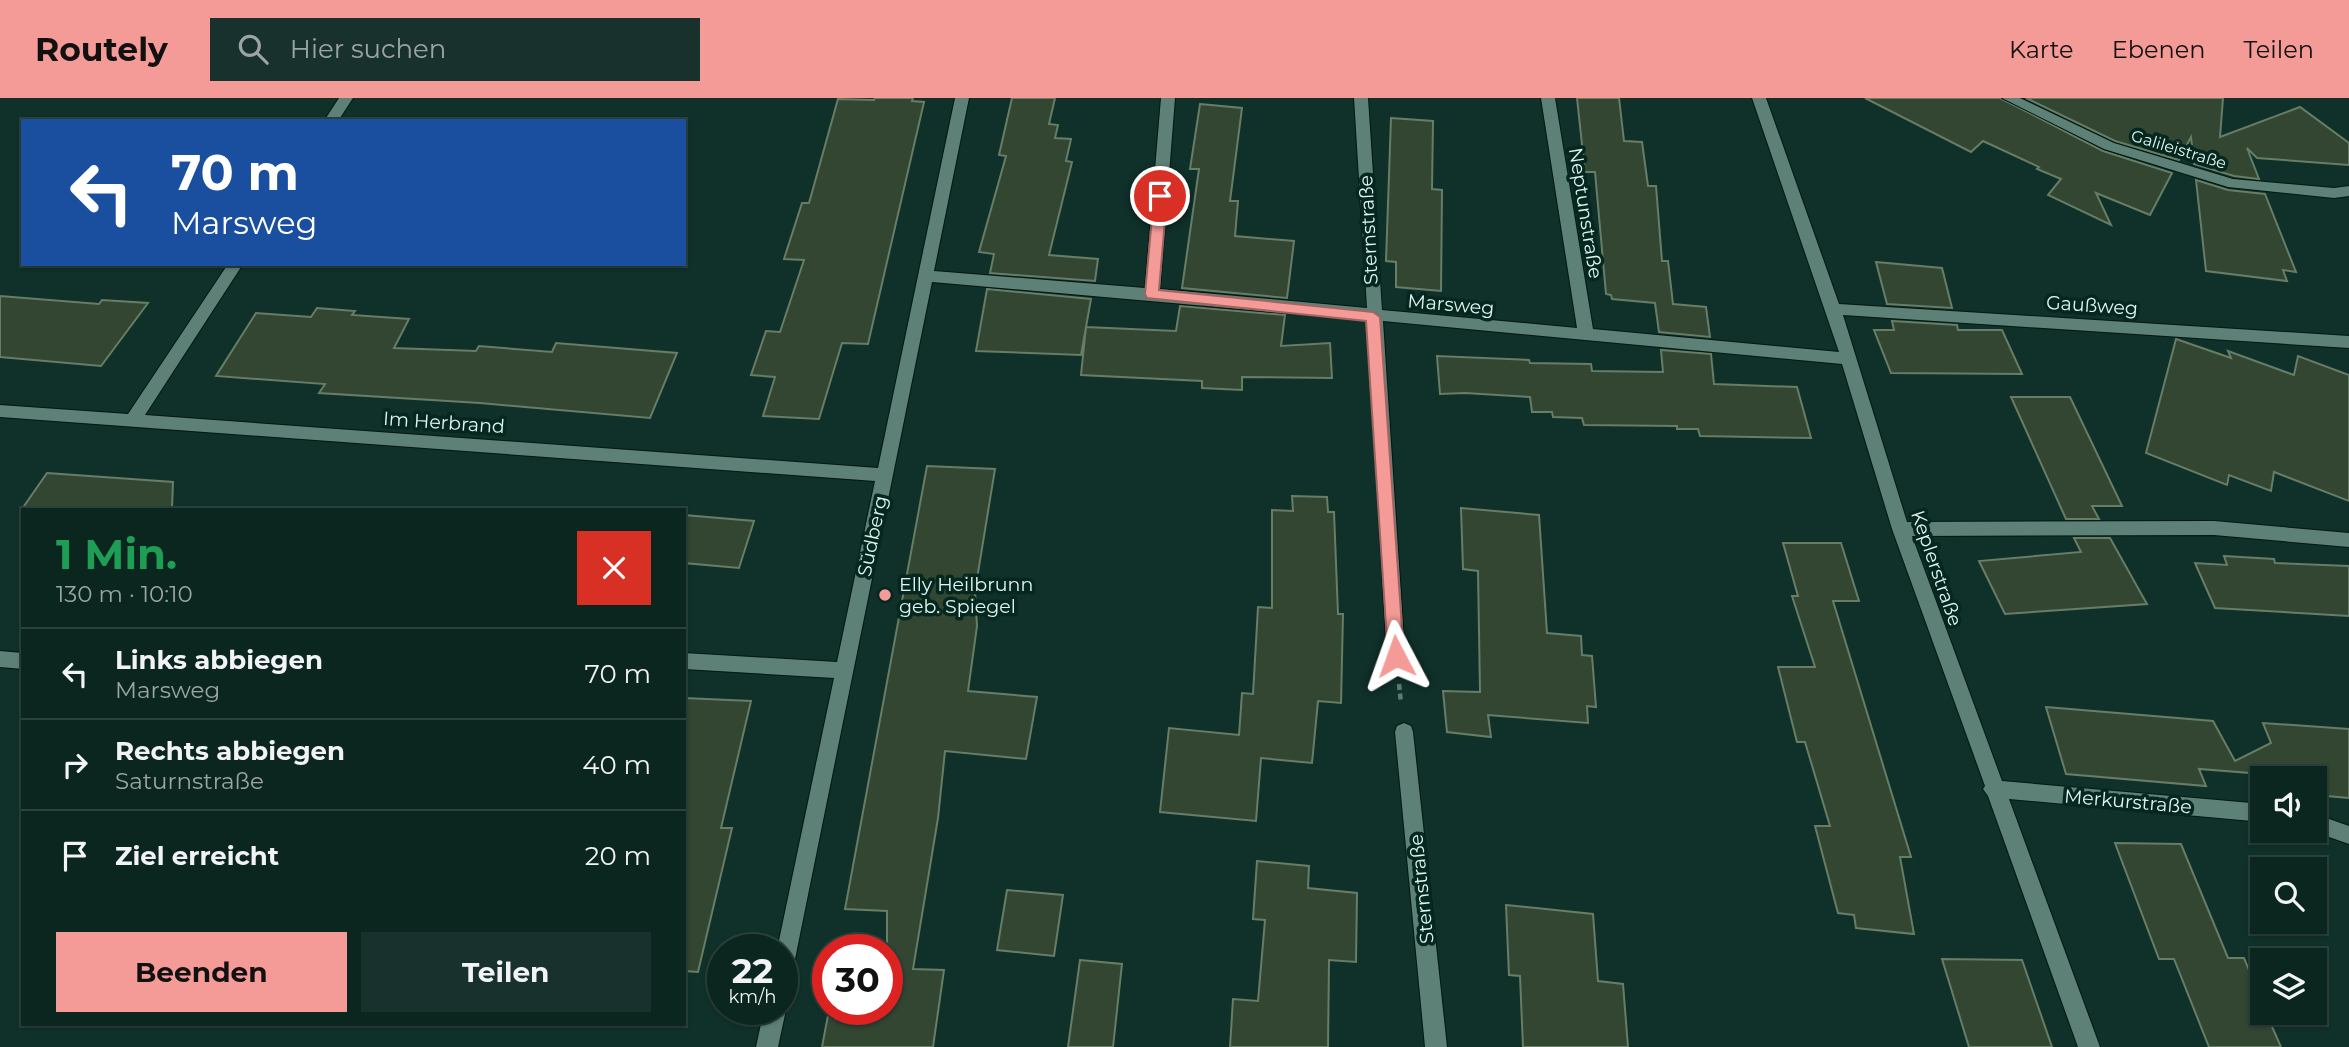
<!DOCTYPE html>
<html lang="de">
<meta charset="utf-8">
<style>
body{margin:0;font-family:Montserrat,sans-serif;background:#19312c;color:#f1f3f6;height:100vh;display:flex;flex-direction:column;font-size:26px;white-space:nowrap}
*{box-sizing:border-box;margin:0}
p{font-size:23px;color:#9aa5a4}
.icon{flex:none;width:38px;height:38px;fill:none;stroke:currentColor;stroke-width:2;stroke-linecap:round;stroke-linejoin:round}
.map{position:relative;flex:1;overflow:hidden}
.side{position:absolute;left:21px;top:410px;width:665px;height:518px;display:flex;flex-direction:column;background:#0b251f;border-radius:0px;box-shadow:0 2px 5px #0004,0 0 0 2px #2b423d}
.side>*{flex:none}
.top-card{position:absolute;left:21px;top:21px;width:665px;height:147px;border-radius:0px;box-shadow:0 2px 5px #0004,0 0 0 2px #2b423d;background:#1a4fa0;color:#fff;overflow:hidden}
.controls{position:absolute;left:2250px;top:668px;display:grid;gap:14px}
.controls a{display:grid;place-items:center;width:77px;height:77px;border-radius:0px;background:#0b251f;box-shadow:0 2px 5px #0004,0 0 0 2px #2b423d;font-size:35px}
.speed{position:absolute;left:707px;top:836px;display:flex;gap:14px;font-size:35px;font-weight:700;text-align:center}
.speed>*{display:grid;place-content:center;width:91px;height:91px;border-radius:50%;background:#0b251f;box-shadow:0 2px 5px #0004,0 0 0 2px #2b423d;line-height:1}
.speed small{font-size:18px;font-weight:400}
.speed .limit{border:10px solid #d22;background:#fff;color:#111}
.pin{position:absolute;display:grid;place-items:center;width:60px;height:60px;color:#fff;margin:-30px;border:4px solid #fff;border-radius:50%;box-shadow:0 2px 7px #0007}
.me{position:absolute;width:77px;margin:-38px;rotate:356deg;stroke-linejoin:round;filter:drop-shadow(0 0 5px #0008)}
.turn{display:flex;align-items:center;gap:24px;height:147px;padding:0 35px;font-size:32px}
.turn .icon{width:91px;height:91px;stroke-width:2.5}
.turn b{display:block;font-size:49px;line-height:60px}
.round{display:grid;place-items:center;flex:none;width:74px;height:74px;border-radius:0px;background:#19312c}
.headline{display:flex;align-items:center;justify-content:space-between;height:119px;padding:0 35px}
h1{font-size:42px;font-weight:700;line-height:52px;color:#1e9e55}
.primary-button{display:flex;gap:14px;margin-top:auto;padding:14px 35px}
.primary-button a{flex:1;height:80px;border-radius:0px;background:#f59b97;color:#111;font-size:28px;font-weight:700;line-height:80px;text-align:center}
.primary-button a+a{background:#19312c;color:#f1f3f6}
ul{padding:0;list-style:none}
li{display:flex;align-items:center;gap:21px;height:91px;padding:0 35px;border-top:2px solid #2b423d}
li div{flex:1}
li b{display:block;font-size:26px}
li em{font-style:normal}
header{display:flex;align-items:center;gap:42px;box-sizing:border-box;height:98px;padding:0 35px;background:#f59b97;color:#111}
header strong{font-size:33px}
nav{display:flex;gap:38px;margin-inline-start:auto;font-size:24px}
.search{width:490px;height:63px;background:#19312c;display:flex;align-items:center;gap:18px;box-sizing:border-box;padding:0 24px;border-radius:0px;color:#9aa5a4;font-size:26px}
.map>svg:first-child{display:block}
.building{fill:#324631;stroke:#677d66;stroke-width:2}
.lines{fill:none;stroke-linecap:round;stroke-linejoin:round}
.minor-casing{stroke:#011712;stroke-width:2}
.path{stroke:#5e7a73;stroke-width:4.5;stroke-dasharray:6 3.5;stroke-linecap:butt}
.minor{fill:#5e8177;fill-rule:evenodd}
.route{fill:#f59b97;stroke:#9f6562;stroke-width:2}
.poi-dot{fill:#f59b97;stroke:#04271f;stroke-width:2.5}
.labels{text-anchor:middle;stroke-width:7;stroke-linejoin:round;paint-order:stroke}
.far-street-label{font-size:16px;fill:#e1f4ee;stroke:#04271f}
.street-label{font-size:19px;fill:#e1f4ee;stroke:#04271f}
.poi-label{font-size:19px;fill:#e1f4ee;stroke:#04271f;text-anchor:start}
</style>
<header>
<strong>Routely</strong>
<div class="search"><svg class="icon" aria-label="search" viewBox="0 0 24 24"><circle cx="10" cy="10" r="6"/><path d="M15 15l6 6"/></svg>Hier suchen</div>
<nav><a>Karte</a><a>Ebenen</a><a>Teilen</a></nav>
</header>
<div class="map">
<svg width="2349" height="949" viewBox="0 0 2349 949">
<rect width="100%" height="100%" fill="#0f3129"/>
<g class="building">
<path d="M 875,0 L 913,0 L 912,3 L 924,4 L 868,246 L 842,245 L 819,321 L 763,318 L 775,279 L 751,277 L 766,233 L 780,234 L 804,162 L 784,161 L 802,105 L 809,105 L 838,1 L 874,2 Z"/>
<path d="M 1012,0 L 1055,0 L 1049,26 L 1058,27 L 1055,40 L 1071,41 L 1066,63 L 1072,64 L 1049,157 L 1098,161 L 1095,183 L 990,175 L 994,156 L 979,154 L 1006,58 L 999,57 Z"/>
<path d="M 1577,0 L 1619,0 L 1624,43 L 1642,44 L 1648,88 L 1656,88 L 1662,163 L 1668,163 L 1673,206 L 1706,209 L 1710,239 L 1659,234 L 1655,205 L 1612,201 L 1611,197 L 1606,196 L 1595,74 L 1585,74 Z"/>
<path d="M 1865,0 L 2000,0 L 2103,53 L 2172,75 L 2150,117 L 2096,95 L 2111,127 L 2048,97 L 2061,81 L 2037,71 L 2039,69 L 1983,43 L 1971,54 Z"/>
<path d="M 2026,0 L 2223,0 L 2220,39 L 2300,9 L 2349,45 L 2349,67 L 2257,60 L 2247,50 L 2259,81 L 2234,78 L 2194,66 L 2191,39 L 2179,62 L 2115,43 Z"/>
<path d="M 1200,6 L 1242,10 L 1230,103 L 1238,103 L 1235,138 L 1294,143 L 1287,200 L 1182,190 L 1199,71 L 1190,71 Z"/>
<path d="M 1391,20 L 1433,23 L 1432,91 L 1442,92 L 1441,193 L 1396,189 L 1396,164 L 1386,163 Z"/>
<path d="M 2196,82 L 2228,92 L 2265,96 L 2296,174 L 2283,172 L 2287,183 L 2206,173 Z"/>
<path d="M 1876,164 L 1942,170 L 1952,210 L 1887,206 Z"/>
<path d="M 987,191 L 1091,201 L 1086,229 L 1176,233 L 1180,208 L 1285,217 L 1281,248 L 1330,245 L 1332,280 L 1242,279 L 1242,292 L 1202,290 L 1202,283 L 1081,277 L 1086,229 L 1081,257 L 976,253 Z"/>
<path d="M 0,198 L 99,206 L 102,202 L 148,205 L 101,268 L 0,259 Z"/>
<path d="M 317,210 L 355,213 L 352,217 L 409,221 L 394,250 L 476,253 L 479,248 L 552,254 L 556,245 L 677,255 L 650,320 L 480,305 L 319,295 L 325,286 L 216,278 L 256,215 L 311,219 Z"/>
<path d="M 1892,223 L 1957,227 L 1958,232 L 2002,232 L 2022,276 L 1891,275 L 1874,232 L 1894,232 Z"/>
<path d="M 2176,241 L 2231,260 L 2228,253 L 2294,277 L 2298,258 L 2349,277 L 2349,403 L 2274,374 L 2271,393 L 2229,377 L 2227,387 L 2146,355 Z"/>
<path d="M 1661,252 L 1711,256 L 1714,286 L 1797,289 L 1811,340 L 1700,338 L 1698,331 L 1677,331 L 1677,328 L 1584,327 L 1582,320 L 1553,319 L 1552,314 L 1532,314 L 1530,299 L 1465,295 L 1440,296 L 1437,258 L 1529,262 L 1530,265 L 1591,266 L 1592,273 L 1663,274 Z"/>
<path d="M 2011,299 L 2070,299 L 2122,408 L 2092,408 L 2099,421 L 2066,421 Z"/>
<path d="M 927,368 L 995,371 L 975,493 L 977,528 L 968,593 L 1037,599 L 1026,661 L 945,653 L 938,720 L 913,871 L 944,872 L 933,949 L 822,949 L 829,912 L 887,912 L 887,813 L 845,811 Z"/>
<path d="M 47,375 L 173,384 L 172,411 L 22,411 Z"/>
<path d="M 1292,398 L 1327,399 L 1328,414 L 1334,414 L 1338,516 L 1343,516 L 1341,605 L 1318,603 L 1312,665 L 1261,660 L 1256,723 L 1160,714 L 1169,630 L 1239,637 L 1242,595 L 1253,596 L 1258,509 L 1272,510 L 1272,412 L 1293,413 Z"/>
<path d="M 1461,410 L 1539,417 L 1547,535 L 1581,538 L 1582,557 L 1592,558 L 1596,609 L 1587,608 L 1588,625 L 1488,617 L 1491,639 L 1447,634 L 1443,593 L 1480,594 L 1478,473 L 1463,471 Z"/>
<path d="M 684,417 L 754,423 L 739,470 L 684,465 Z"/>
<path d="M 2074,440 L 2110,440 L 2147,506 L 2005,516 L 1979,463 L 2081,454 Z"/>
<path d="M 1783,445 L 1841,445 L 1859,503 L 1833,503 L 1911,759 L 1900,759 L 1914,836 L 1856,830 L 1854,817 L 1838,815 L 1815,728 L 1830,728 L 1805,644 L 1797,644 L 1778,569 L 1815,569 L 1792,498 L 1798,498 Z"/>
<path d="M 2224,458 L 2274,461 L 2275,465 L 2349,468 L 2349,518 L 2215,510 L 2195,465 L 2227,467 Z"/>
<path d="M 684,600 L 751,603 L 721,730 L 732,730 L 698,874 L 684,873 Z"/>
<path d="M 2046,609 L 2213,623 L 2235,663 L 2271,645 L 2263,625 L 2349,631 L 2349,700 L 2315,697 L 2315,681 L 2277,681 L 2275,677 L 2199,671 L 2206,688 L 2066,676 Z"/>
<path d="M 2115,745 L 2181,746 L 2228,860 L 2244,860 L 2263,906 L 2263,915 L 2266,915 L 2281,949 L 2209,949 L 2174,861 L 2159,861 Z"/>
<path d="M 1257,763 L 1309,768 L 1308,790 L 1357,795 L 1356,864 L 1329,862 L 1328,949 L 1230,949 L 1233,901 L 1258,903 L 1265,822 L 1253,821 Z"/>
<path d="M 1007,792 L 1063,797 L 1054,858 L 997,852 Z"/>
<path d="M 1506,807 L 1593,816 L 1598,883 L 1623,886 L 1628,949 L 1523,949 L 1520,878 L 1509,877 Z"/>
<path d="M 1942,861 L 2022,862 L 2052,949 L 1969,949 Z"/>
<path d="M 1080,862 L 1122,866 L 1113,949 L 1068,949 Z"/>
</g>
<g class="lines">
<g class="minor-casing">
<g id="minor">
<path d="M 339,0 L 353,0 L 338,23 L 324,23 Z"/>
<path d="M 955,0 L 969,0 L 934,173 L 1145,190 L 1161,0 L 1175,0 L 1160,191 L 1367,210 L 1354,0 L 1368,0 L 1382,212 L 1577,230 L 1541,0 L 1555,0 L 1593,231 L 1839,254 L 1752,0 L 1766,0 L 1839,206 L 2349,238 L 2349,250 L 1843,217 L 1907,424 L 2214,423 L 2349,435 L 2349,449 L 2214,437 L 1912,438 L 2002,683 L 2263,706 L 2263,724 L 2009,701 L 2100,949 L 2078,949 L 1988,698 L 1983,691 L 1985,688 L 1892,431 L 1842,266 L 1383,223 L 1405,558 L 1402,564 L 1396,566 L 1390,564 L 1387,558 L 1367,222 L 932,184 L 792,876 L 789,883 L 782,886 L 782,852 L 777,852 L 834,580 L 684,571 L 684,555 L 837,564 L 875,383 L 0,319 L 0,307 L 128,316 L 228,166 L 243,166 L 145,317 L 878,370 Z"/>
<path d="M 2002,0 L 2020,0 L 2114,45 L 2233,81 L 2334,90 L 2349,88 L 2349,98 L 2334,100 L 2228,89 L 2104,51 Z"/>
<path d="M 0,553 L 23,555 L 23,571 L 0,569 Z"/>
<path d="M 1404,625 L 1411,628 L 1413,634 L 1447,949 L 1425,949 L 1395,634 L 1397,628 Z"/>
<path d="M 2315,716 L 2349,728 L 2349,746 L 2312,733 L 2315,733 Z"/>
<path d="M 782,904 L 786,912 L 778,949 L 756,949 L 764,912 L 782,912 Z"/>
</g>
</g>
<path class="path" d="M 1399,586 L 1401,605"/>
<use href="#minor" class="minor"/>
</g>
<path class="route" d="M 1160,94 L 1167,98 L 1159,192 L 1373,214 L 1380,219 L 1404,558 L 1402,563 L 1396,565 L 1390,563 L 1388,558 L 1366,223 L 1147,200 L 1145,196 L 1154,98 Z"/>
<circle class="poi-dot" cx="885" cy="497" r="7"/>
<g class="labels">
<g class="far-street-label">
<text transform="translate(2179 51) rotate(17)" y="6">Galileistraße</text>
</g>
<g class="street-label">
<text transform="translate(1586 115) rotate(81)" y="7">Neptunstraße</text>
<text transform="translate(1368 132) rotate(-93)" y="7">Sternstraße</text>
<text transform="translate(1451 206) rotate(5)" y="7">Marsweg</text>
<text transform="translate(2092 207) rotate(4)" y="7">Gaußweg</text>
<text transform="translate(444 324) rotate(4)" y="7">Im Herbrand</text>
<text transform="translate(872 438) rotate(-78)" y="7">Südberg</text>
<text transform="translate(1937 470) rotate(71)" y="7">Keplerstraße</text>
<text transform="translate(2128 703) rotate(5)" y="7">Merkurstraße</text>
<text transform="translate(1421 791) rotate(-96)" y="7">Sternstraße</text>
</g>
<g class="poi-label">
<text x="899" y="493">Elly Heilbrunn<tspan x="899" dy="22">geb. Spiegel</tspan></text>
</g>
</g>
</svg>
<div class="controls">
<a><svg class="icon" aria-label="sound" viewBox="0 0 24 24"><path d="M4 9h4l5-4v14l-5-4H4zM17 9q2 3 0 6"/></svg></a>
<a><svg class="icon" aria-label="search" viewBox="0 0 24 24"><circle cx="10" cy="10" r="6"/><path d="M15 15l6 6"/></svg></a>
<a><svg class="icon" aria-label="layers" viewBox="0 0 24 24"><path d="M12 4l9 5-9 5-9-5zM3 14l9 5 9-5"/></svg></a>
</div>
<div class="speed"><div>22<small>km/h</small></div><div class="limit">30</div></div>
<div class="pin" style="left:1160px;top:98px;background:#d93025"><svg class="icon" aria-label="arrive" viewBox="0 0 24 24"><path d="M6 21V4h12l-3 4 3 4H6"/></svg></div>
<svg class="me" style="left:1396px;top:558px" viewBox="-20 -20 40 40"><path d="M0-17L14 15 0 8-14 15z" fill="#f59b97" stroke="#fff" stroke-width="4"/></svg>
<div class="top-card">
<div class="turn"><svg class="icon" aria-label="left" viewBox="0 0 24 24"><path d="M17 20v-9H6M10 6l-5 5 5 5"/></svg><div><b>70 m</b>Marsweg</div></div>
</div>
<section class="side">
<div class="headline"><div><h1>1 Min.</h1><p>130 m · 10:10</p></div><a class="round" style="background:#d93025;color:#fff"><svg class="icon" aria-label="close" viewBox="0 0 24 24"><path d="M6 6l12 12M18 6L6 18"/></svg></a></div>
<ul>
<li><svg class="icon" aria-label="left" viewBox="0 0 24 24"><path d="M17 20v-9H6M10 6l-5 5 5 5"/></svg><div><b>Links abbiegen</b><p>Marsweg</p></div><em>70 m</em></li>
<li><svg class="icon" aria-label="right" viewBox="0 0 24 24"><path d="M7 20v-9h11M14 6l5 5-5 5"/></svg><div><b>Rechts abbiegen</b><p>Saturnstraße</p></div><em>40 m</em></li>
<li><svg class="icon" aria-label="arrive" viewBox="0 0 24 24"><path d="M6 21V4h12l-3 4 3 4H6"/></svg><div><b>Ziel erreicht</b></div><em>20 m</em></li>
</ul>
<div class="primary-button"><a>Beenden</a><a>Teilen</a></div>
</section>
</div>
